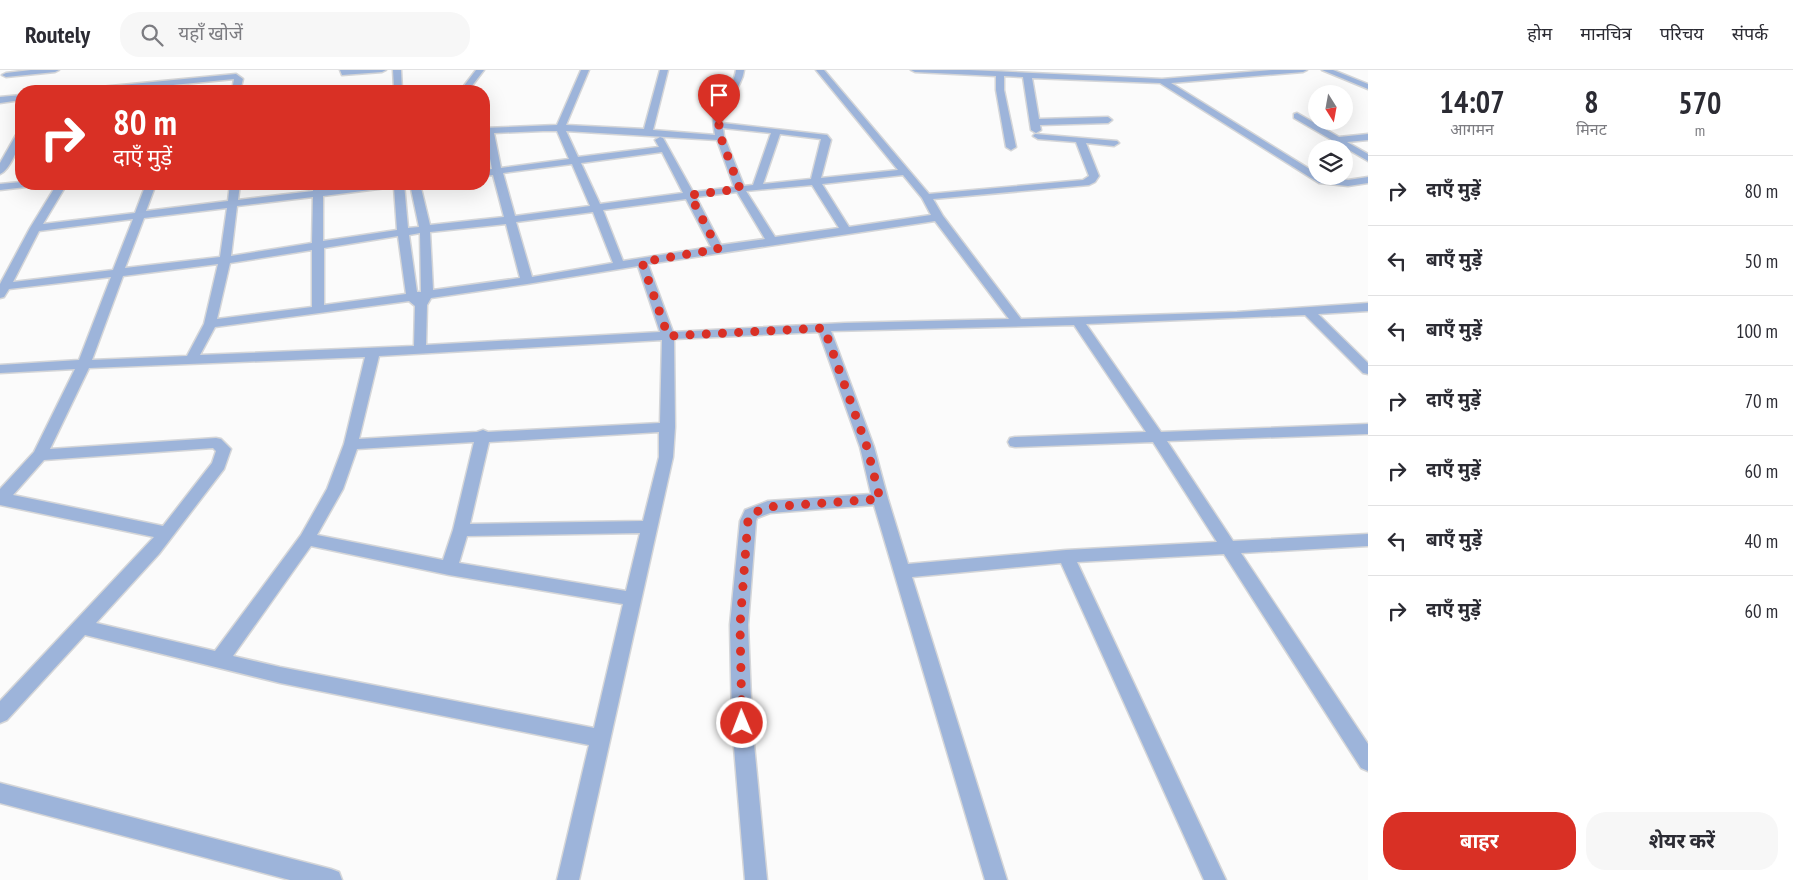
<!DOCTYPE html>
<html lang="hi">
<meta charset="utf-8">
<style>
body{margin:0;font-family:"PT Sans Narrow","Noto Sans Devanagari",sans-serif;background:#f7f7f7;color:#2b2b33;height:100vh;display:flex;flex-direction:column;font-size:19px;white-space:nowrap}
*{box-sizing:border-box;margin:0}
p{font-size:16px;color:#7c7c81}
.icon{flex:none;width:28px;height:28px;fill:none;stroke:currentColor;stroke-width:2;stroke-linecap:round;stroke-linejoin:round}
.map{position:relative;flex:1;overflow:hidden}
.drawer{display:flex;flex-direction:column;background:#fff;width:425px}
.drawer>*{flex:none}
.hud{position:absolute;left:15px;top:15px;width:475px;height:105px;border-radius:20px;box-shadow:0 5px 20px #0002;background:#d93025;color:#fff;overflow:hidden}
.needle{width:32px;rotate:169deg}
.buttons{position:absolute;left:1308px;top:15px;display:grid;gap:10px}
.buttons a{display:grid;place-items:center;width:45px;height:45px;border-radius:50%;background:#fff;box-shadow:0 5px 20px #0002;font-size:25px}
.pin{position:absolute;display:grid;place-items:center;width:42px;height:42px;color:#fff;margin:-51px -21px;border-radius:50% 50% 50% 0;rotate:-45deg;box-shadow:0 0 5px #0007}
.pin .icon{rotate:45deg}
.me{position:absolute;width:55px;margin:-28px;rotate:359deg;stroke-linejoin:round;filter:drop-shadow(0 0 4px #0008)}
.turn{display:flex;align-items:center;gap:18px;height:105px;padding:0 15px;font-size:22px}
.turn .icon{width:65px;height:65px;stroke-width:2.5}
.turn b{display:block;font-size:35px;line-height:42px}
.eta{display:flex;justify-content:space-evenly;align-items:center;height:85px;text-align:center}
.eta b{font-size:30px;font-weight:700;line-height:35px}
.cta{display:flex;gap:10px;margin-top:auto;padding:10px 15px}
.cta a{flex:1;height:58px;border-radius:20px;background:#d93025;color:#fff;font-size:20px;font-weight:700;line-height:58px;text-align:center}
.cta a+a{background:#f7f7f7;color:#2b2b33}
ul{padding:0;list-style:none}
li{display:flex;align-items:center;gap:15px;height:70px;padding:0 15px;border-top:1px solid #e1e1e2}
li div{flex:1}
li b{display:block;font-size:19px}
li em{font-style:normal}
header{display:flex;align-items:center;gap:30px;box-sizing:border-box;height:70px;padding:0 25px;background:#fff;border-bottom:1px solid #e1e1e2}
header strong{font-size:24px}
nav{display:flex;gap:28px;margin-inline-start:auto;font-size:18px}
.search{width:350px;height:45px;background:#f7f7f7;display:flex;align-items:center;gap:12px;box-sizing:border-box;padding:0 18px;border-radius:20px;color:#7c7c81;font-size:19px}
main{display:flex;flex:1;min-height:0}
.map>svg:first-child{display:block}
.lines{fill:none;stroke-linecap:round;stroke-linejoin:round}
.minor-casing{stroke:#d5d6d8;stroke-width:3}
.minor{fill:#9db4da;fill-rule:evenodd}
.route{stroke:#d93025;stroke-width:9;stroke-dasharray:0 16.2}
</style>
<header>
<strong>Routely</strong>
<div class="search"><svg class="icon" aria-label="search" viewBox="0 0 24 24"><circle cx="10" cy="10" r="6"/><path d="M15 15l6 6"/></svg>यहाँ खोजें</div>
<nav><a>होम</a><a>मानचित्र</a><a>परिचय</a><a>संपर्क</a></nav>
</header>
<main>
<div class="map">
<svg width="1368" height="810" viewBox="0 0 1368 810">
<rect width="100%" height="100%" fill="#fbfbfb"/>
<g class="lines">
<g class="minor-casing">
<g id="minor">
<path d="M 31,0 L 59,0 L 55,2 L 6,7 L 2,5 L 6,3 Z"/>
<path d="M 340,0 L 386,0 L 382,2 L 342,5 Z"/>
<path d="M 393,0 L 401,0 L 402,21 L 375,21 L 379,18 L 394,17 Z"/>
<path d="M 476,0 L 484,0 L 468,21 L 460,21 Z"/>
<path d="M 581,0 L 589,0 L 566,55 L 644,59 L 660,0 L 668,0 L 653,60 L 715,65 C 714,58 712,51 714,44 C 717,27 734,18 736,0 L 744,0 C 742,20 721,32 722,53 L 827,65 L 831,70 L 821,108 L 898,100 L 816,0 L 824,0 L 929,124 L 1083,110 L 1089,106 L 1076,72 L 1038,69 L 1033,66 L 1035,64 L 1117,71 L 1119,73 L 1114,76 L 1086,73 L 1099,106 L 1095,112 L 1089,115 L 933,129 L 943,146 L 1021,249 L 1237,242 L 1368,233 L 1368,241 L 1318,244 L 1368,293 L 1368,304 L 1363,303 L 1305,245 L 1086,254 L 1161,362 L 1368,354 L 1368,364 L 1167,371 L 1233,471 L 1368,464 L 1368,476 L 1241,483 L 1368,674 L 1368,701 L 1361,698 L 1224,484 L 1077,492 L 1226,810 L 1204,810 L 1061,493 L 912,507 L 1007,810 L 985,810 L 874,435 L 770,443 L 757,448 L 756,451 L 748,555 L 752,653 L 767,810 L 745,810 L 732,653 L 730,555 L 740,451 L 745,440 L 768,431 L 871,424 L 860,377 L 819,262 L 674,269 L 675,357 L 673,387 L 579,810 L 557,810 L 589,675 L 280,613 L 85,565 L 7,650 L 0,653 L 0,631 L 154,467 L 0,435 L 0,419 L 34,382 L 75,299 L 0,303 L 0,295 L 79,290 L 111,207 L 9,219 L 4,227 L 0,228 L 0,214 L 30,158 L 57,114 L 67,114 L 43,154 L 135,143 L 146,114 L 156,114 L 146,141 L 228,131 L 230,114 L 240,114 L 238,130 L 313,121 L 313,114 L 323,114 L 323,120 L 371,114 L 404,114 L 408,158 L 419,157 L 410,114 L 420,114 L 430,155 L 504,147 L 493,105 L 484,106 L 484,100 L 492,99 L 484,58 L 557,55 ZM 723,58 L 771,63 L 753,115 L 744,116 L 724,66 ZM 543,61 L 557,61 L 569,89 L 501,98 L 494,63 ZM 566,61 L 717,70 L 734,117 L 693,122 L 663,68 L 660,67 L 655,70 L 659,77 L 578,87 ZM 780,64 L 821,69 L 811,109 L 763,114 ZM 662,82 L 683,123 L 600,134 L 581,93 ZM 572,94 L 590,136 L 515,146 L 503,103 ZM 903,105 L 922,128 L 931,145 L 849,157 L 822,114 ZM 812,115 L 839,158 L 775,167 L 746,121 ZM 394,117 L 397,160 L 323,171 L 323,126 ZM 737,122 L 765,169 L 721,175 L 696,127 ZM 313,127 L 312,173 L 231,186 L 237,136 ZM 686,129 L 711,177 L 623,191 L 603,140 ZM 227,138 L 220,187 L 125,198 L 144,148 ZM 593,142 L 613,193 L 532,207 L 516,152 ZM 133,149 L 113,200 L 13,212 L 39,161 ZM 935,151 L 1009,249 L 845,253 L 673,262 L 648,194 ZM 506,154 L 520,208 L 433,220 L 430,162 ZM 420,163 L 421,222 L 417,222 L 409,165 ZM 398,166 L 406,224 L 324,235 L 324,178 ZM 312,180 L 312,237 L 217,249 L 230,193 ZM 218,194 L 204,254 L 187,286 L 92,290 L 123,206 ZM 638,196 L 660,262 L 426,275 L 427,235 L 431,228 L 527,214 ZM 409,231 L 415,236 L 414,276 L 200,285 L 215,257 ZM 1074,255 L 1146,362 L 1015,367 L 1010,368 L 1008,372 L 1010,376 L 1015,377 L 1153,372 L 1217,472 L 1066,480 L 908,494 L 888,429 L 874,377 L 831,261 ZM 662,270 L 660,353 L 488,362 L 483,360 L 477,362 L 359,369 L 379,286 ZM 365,287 L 344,374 L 327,419 L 301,465 L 215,581 L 96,553 L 159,484 L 224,399 L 231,379 L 221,369 L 216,368 L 50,379 L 89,298 ZM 659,362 L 659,387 L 643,451 L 470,454 L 489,372 ZM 474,372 L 453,460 L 443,490 L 317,465 L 343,419 L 357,379 ZM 213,378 L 216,381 L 212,393 L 163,456 L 13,425 L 44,390 ZM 640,463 L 626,521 L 459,493 L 467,466 ZM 311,476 L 449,505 L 623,534 L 594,658 L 280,597 L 233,586 Z"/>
<path d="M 911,0 L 969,0 L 1162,9 L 1272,0 L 1307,0 L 1303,2 L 1171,13 L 1316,103 L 1316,106 L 1348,110 L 1368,107 L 1368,113 L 1348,116 L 1319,113 L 1160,13 L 1032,8 L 1039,49 L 1108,47 L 1112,50 L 1108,53 L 1040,55 L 1041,60 L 1036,63 L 1031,60 L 1023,7 L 1004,6 L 1004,20 L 1016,77 L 1011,80 L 1006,77 L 996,20 L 996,6 L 915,2 Z"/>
<path d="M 1322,0 L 1333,0 L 1368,14 L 1368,19 Z"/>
<path d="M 236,4 L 243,9 L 240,21 L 232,21 L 234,9 L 112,21 L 86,21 L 90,18 Z"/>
<path d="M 21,25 L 21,30 L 0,33 L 0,27 Z"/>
<path d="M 1297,43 L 1339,67 L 1368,64 L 1368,70 L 1347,72 L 1368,84 L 1368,91 L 1294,48 L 1294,44 Z"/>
<path d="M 21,62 C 22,72 10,100 0,104 L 0,93 L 16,65 Z"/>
<path d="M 21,112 L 21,114 L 31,114 L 26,117 L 0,120 L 0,114 Z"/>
<path d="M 0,713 L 331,799 L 339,802 L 342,810 L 290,810 L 0,733 Z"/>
</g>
</g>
<use href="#minor" class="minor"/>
</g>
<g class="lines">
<path class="route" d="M 719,55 L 721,68 L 740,119 L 690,125 L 718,179 L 642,192 L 668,266 L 824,258 L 867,377 L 880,429 L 768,437 L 751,444 L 748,450 L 740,555 L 742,653"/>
</g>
</svg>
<div class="buttons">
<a><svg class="needle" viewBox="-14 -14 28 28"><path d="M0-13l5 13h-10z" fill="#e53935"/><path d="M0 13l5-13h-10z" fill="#7c7c81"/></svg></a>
<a><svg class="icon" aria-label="layers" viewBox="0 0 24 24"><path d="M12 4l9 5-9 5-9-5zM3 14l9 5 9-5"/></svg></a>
</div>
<div class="pin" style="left:719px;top:55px;background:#d93025"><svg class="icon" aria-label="arrive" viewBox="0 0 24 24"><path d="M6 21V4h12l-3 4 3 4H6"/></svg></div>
<svg class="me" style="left:742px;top:653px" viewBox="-20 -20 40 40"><circle r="17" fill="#d93025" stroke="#fff" stroke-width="3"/><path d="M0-11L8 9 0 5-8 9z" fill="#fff"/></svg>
<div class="hud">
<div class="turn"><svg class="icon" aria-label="right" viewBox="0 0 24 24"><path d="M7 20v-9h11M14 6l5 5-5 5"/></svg><div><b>80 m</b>दाएँ मुड़ें</div></div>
</div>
</div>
<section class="drawer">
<div class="eta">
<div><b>14:07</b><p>आगमन</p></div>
<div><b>8</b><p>मिनट</p></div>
<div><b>570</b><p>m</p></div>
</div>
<ul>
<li><svg class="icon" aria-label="right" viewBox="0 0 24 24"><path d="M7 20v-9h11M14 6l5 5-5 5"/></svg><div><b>दाएँ मुड़ें</b></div><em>80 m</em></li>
<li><svg class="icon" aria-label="left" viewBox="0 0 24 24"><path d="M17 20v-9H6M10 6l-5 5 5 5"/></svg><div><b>बाएँ मुड़ें</b></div><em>50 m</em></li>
<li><svg class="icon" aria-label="left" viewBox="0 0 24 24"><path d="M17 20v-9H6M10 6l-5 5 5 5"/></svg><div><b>बाएँ मुड़ें</b></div><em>100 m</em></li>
<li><svg class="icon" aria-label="right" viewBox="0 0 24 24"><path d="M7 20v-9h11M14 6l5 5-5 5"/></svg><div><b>दाएँ मुड़ें</b></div><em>70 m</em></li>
<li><svg class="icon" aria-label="right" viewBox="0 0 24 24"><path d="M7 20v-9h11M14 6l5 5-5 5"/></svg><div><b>दाएँ मुड़ें</b></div><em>60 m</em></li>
<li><svg class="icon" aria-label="left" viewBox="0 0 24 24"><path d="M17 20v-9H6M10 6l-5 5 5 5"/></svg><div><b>बाएँ मुड़ें</b></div><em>40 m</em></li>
<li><svg class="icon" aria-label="right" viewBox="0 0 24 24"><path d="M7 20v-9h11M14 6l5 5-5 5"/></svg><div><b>दाएँ मुड़ें</b></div><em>60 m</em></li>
</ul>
<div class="cta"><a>बाहर</a><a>शेयर करें</a></div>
</section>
</main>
